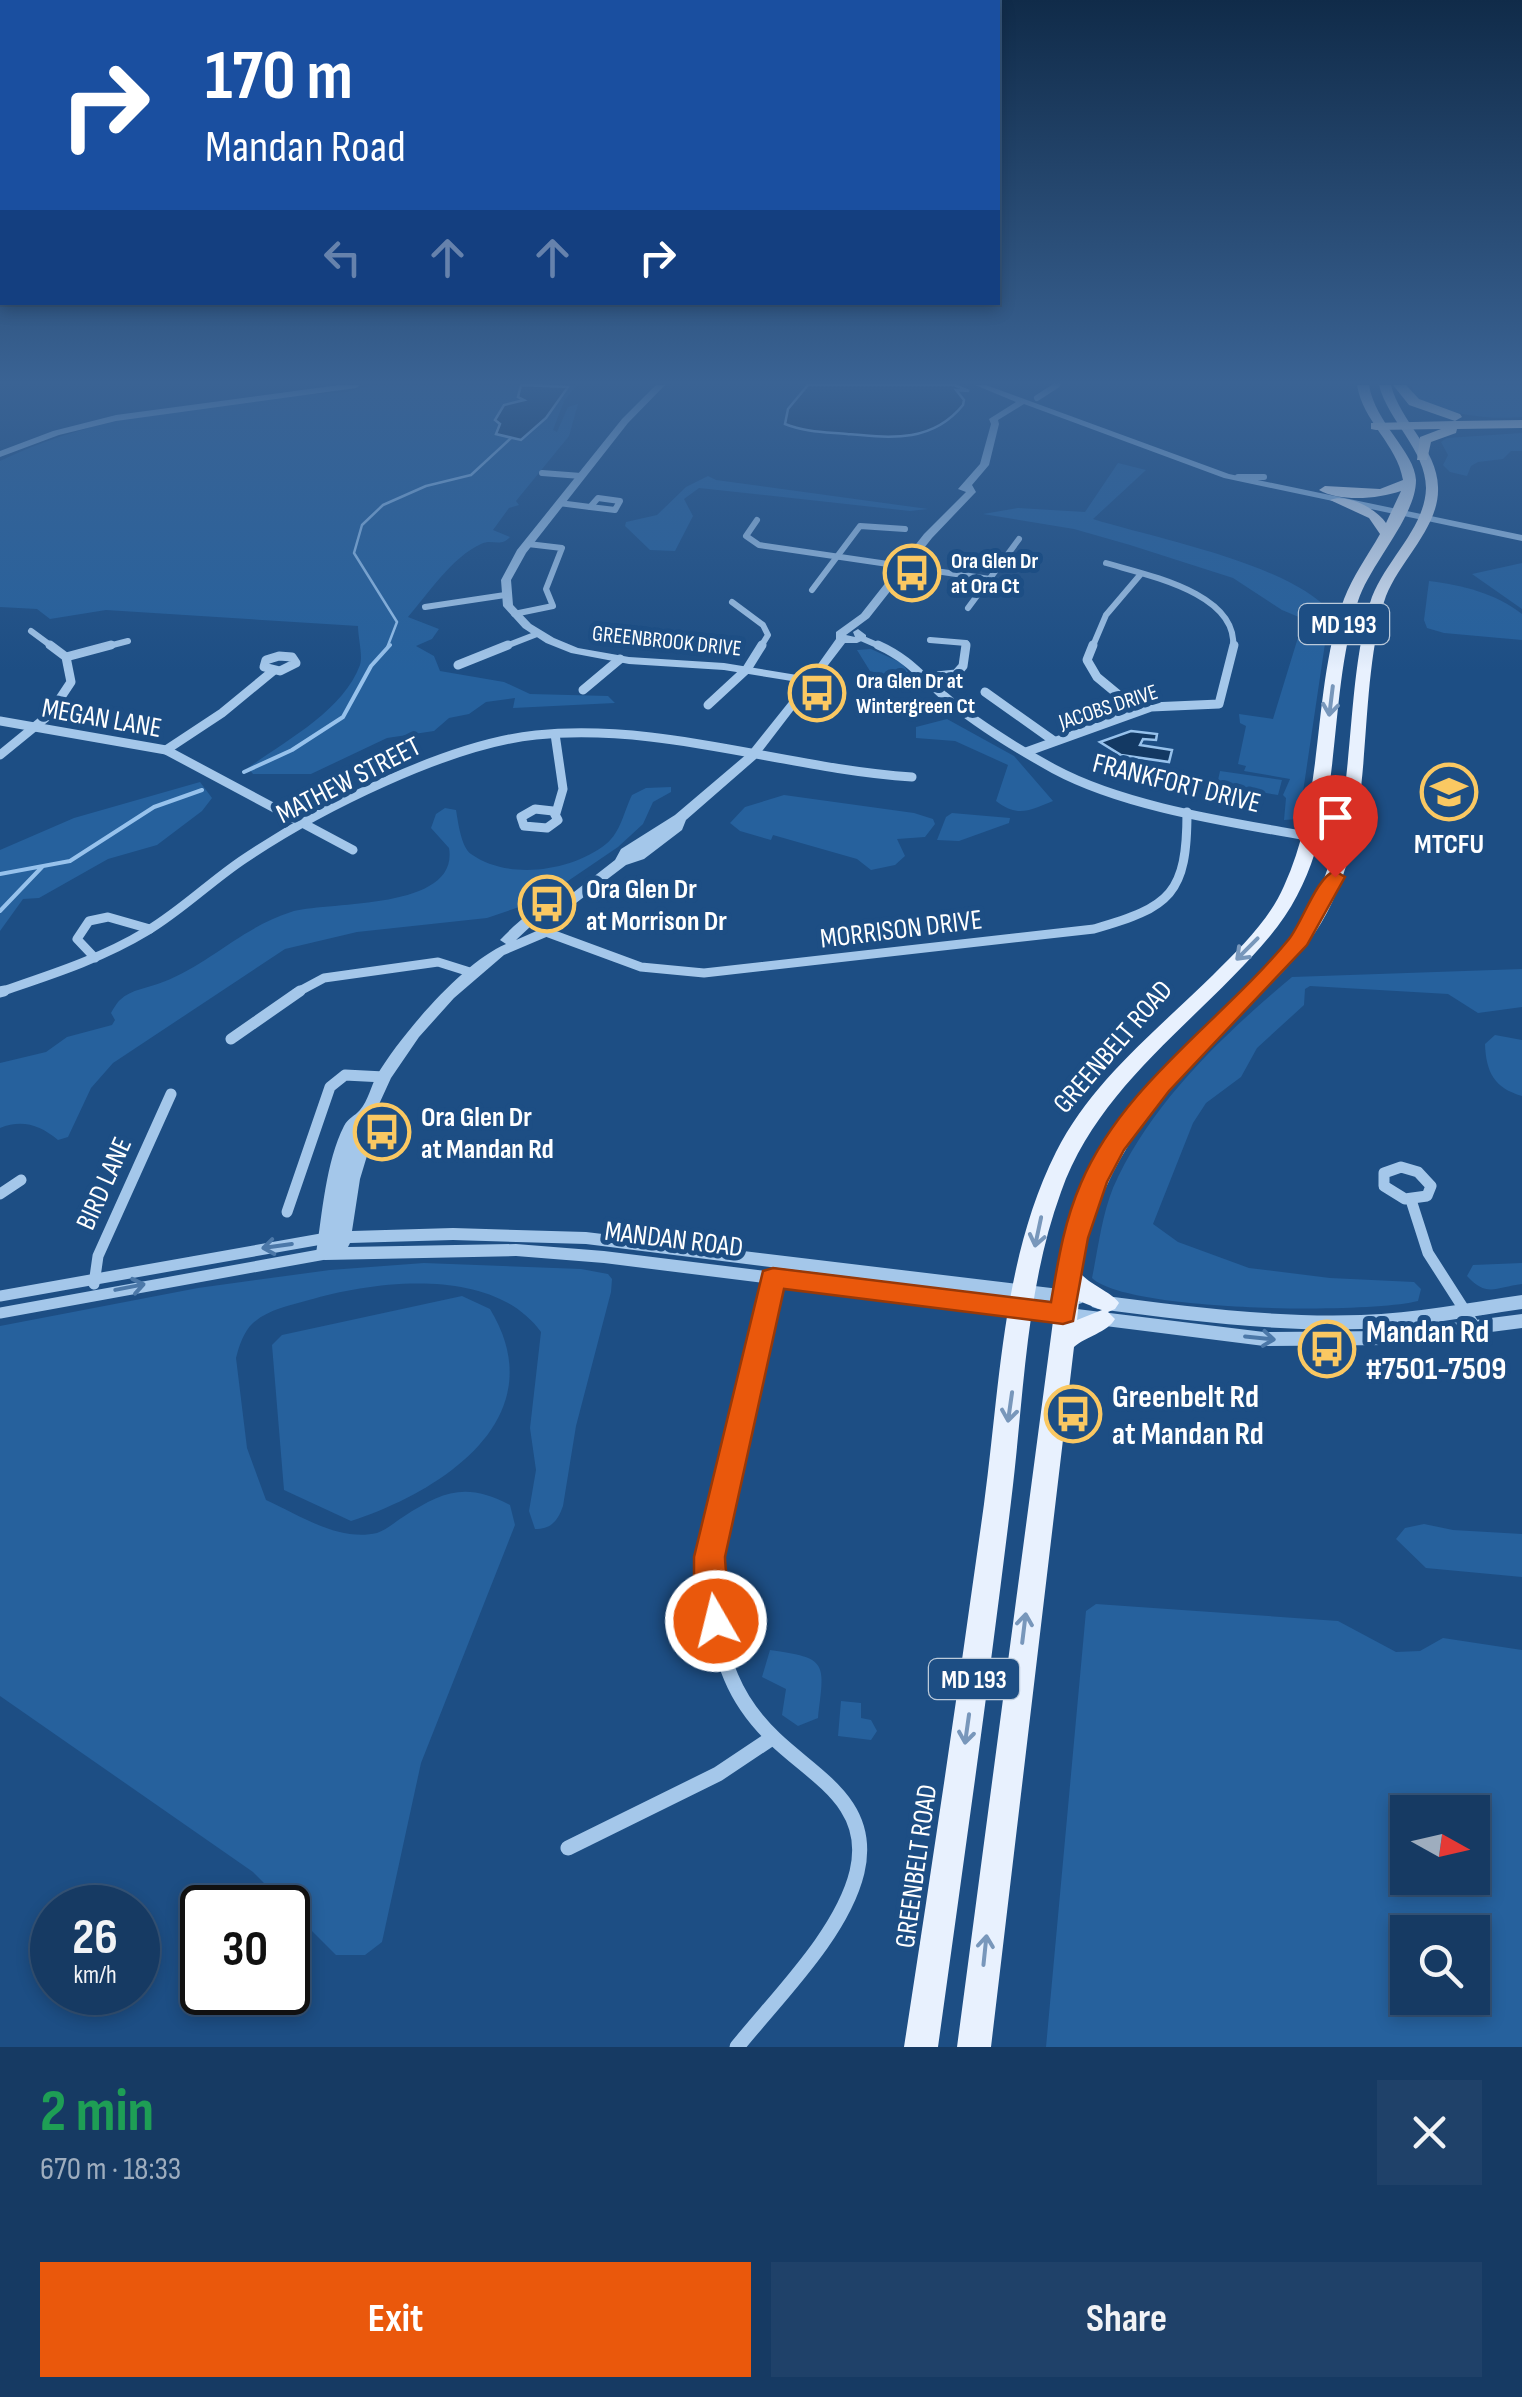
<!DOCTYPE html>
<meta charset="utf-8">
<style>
body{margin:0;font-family:"Sofia Sans Condensed",sans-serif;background:#1f4169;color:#f1f3f6;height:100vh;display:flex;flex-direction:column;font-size:38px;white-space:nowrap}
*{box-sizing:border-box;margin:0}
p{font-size:32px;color:#9eadbe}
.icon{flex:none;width:55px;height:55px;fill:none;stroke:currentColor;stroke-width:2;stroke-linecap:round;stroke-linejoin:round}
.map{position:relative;height:2047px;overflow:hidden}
.drawer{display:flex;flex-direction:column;background:#163a63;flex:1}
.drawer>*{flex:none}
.banner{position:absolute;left:0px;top:0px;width:1000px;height:305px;box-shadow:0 5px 15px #0003,0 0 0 2px #355478;background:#1a4fa0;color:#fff;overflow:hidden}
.needle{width:65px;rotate:98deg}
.fabs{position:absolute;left:1390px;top:1795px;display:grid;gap:20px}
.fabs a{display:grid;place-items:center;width:100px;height:100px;border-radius:0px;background:#163a63;box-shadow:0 5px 15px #0003,0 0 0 2px #355478;font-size:50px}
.speed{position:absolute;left:30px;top:1885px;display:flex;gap:20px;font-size:50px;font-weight:700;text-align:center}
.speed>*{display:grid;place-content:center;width:130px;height:130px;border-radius:50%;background:#163a63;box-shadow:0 5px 15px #0003,0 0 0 2px #355478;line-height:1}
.speed small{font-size:25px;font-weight:400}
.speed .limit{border:5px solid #111;border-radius:15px;background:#fff;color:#111}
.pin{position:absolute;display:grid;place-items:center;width:85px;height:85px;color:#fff;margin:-102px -42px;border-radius:50% 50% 50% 0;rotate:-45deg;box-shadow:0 0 10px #0007}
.pin .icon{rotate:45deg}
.me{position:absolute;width:110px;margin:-55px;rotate:352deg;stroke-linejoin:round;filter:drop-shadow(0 0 8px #0008)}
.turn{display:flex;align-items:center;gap:35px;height:210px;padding:0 40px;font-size:45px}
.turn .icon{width:130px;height:130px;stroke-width:2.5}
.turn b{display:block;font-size:70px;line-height:85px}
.lanes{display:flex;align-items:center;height:95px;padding:0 40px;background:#0003;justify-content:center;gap:50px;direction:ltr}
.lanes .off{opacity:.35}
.round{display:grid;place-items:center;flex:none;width:105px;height:105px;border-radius:0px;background:#1f4169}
.summary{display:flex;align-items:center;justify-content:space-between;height:170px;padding:0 40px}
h1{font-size:60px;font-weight:700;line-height:75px;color:#1e9e55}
.action{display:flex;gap:20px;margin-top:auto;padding:20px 40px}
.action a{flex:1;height:115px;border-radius:0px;background:#ea580c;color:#fff;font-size:40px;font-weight:700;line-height:115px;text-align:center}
.action a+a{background:#1f4169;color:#f1f3f6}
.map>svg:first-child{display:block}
.green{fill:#26619d;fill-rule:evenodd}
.water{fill:#133963;stroke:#97c2ec;stroke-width:2.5}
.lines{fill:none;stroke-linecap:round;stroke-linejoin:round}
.stream-far1{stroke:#97c2ec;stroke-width:2.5}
.stream{stroke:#97c2ec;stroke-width:4}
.minor-far3{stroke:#a4c7ea;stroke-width:6}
.minor-far2{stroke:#a4c7ea;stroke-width:9}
.minor-far1{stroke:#a4c7ea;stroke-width:11}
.minor{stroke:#a4c7ea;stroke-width:15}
.tertiary{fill:#a4c7ea;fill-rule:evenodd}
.primary{fill:#e8f1fe;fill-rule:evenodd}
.motorway{fill:#fff;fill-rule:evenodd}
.oneway{stroke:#7897bb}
.oneway2{stroke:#4c78a8}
.route{fill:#ea580c;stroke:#983908;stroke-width:2.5}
.labels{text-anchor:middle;stroke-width:10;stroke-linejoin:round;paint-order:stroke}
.far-poi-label{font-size:22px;font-weight:bold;fill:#fff;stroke:#1d4e84;text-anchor:start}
.far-street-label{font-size:22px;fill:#fff;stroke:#1d4e84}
.shield{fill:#1d4e84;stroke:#bbcada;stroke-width:2.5}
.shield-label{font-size:25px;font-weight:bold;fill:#fff}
.street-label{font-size:28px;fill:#fff;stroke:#1d4e84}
.poi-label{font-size:28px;font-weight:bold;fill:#fff;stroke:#1d4e84;text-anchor:start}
.near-poi-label{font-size:32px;font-weight:bold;fill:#fff;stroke:#1d4e84;text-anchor:start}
</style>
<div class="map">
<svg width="1522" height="2047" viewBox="0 0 1522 2047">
<rect width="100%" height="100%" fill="#1d4e84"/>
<g class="green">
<path d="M 371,385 L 577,385 L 564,401 L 553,430 L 557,432 L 568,407 L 578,404 L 569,436 L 516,501 L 519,505 L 509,508 L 493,530 L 510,537 C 500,548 492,538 481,544 C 452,557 428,594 408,617 L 439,629 L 432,639 L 416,646 L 434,656 L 440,671 L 504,682 L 530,694 L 608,696 L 615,703 L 513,708 L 515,698 L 486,702 L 469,714 L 449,718 L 434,731 L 387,738 L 311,774 L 253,774 L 248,768 C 285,741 343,711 360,665 C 363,655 358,638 358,626 L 106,610 L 50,619 L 37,609 L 0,607 L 0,461 C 105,410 231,400 347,392 Z"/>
<path d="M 1412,385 L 1522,385 L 1522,417 C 1482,420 1449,414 1413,397 Z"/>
<path d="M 1522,433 L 1522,451 L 1511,451 L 1503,459 L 1478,462 L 1471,466 L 1467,476 L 1450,472 L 1443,465 L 1448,455 L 1441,442 L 1447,438 Z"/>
<path d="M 1118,463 L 1146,470 L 1093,519 C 1157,539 1288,563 1332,613 L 1330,620 L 1306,620 L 1282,610 L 1233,578 L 1130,545 L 1074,529 L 983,514 L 1018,508 L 1085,512 Z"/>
<path d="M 708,476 L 716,480 L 928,509 L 910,511 L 699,488 L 684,499 L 693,516 L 675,551 L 650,550 L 625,526 L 626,522 L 657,515 L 686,487 Z"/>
<path d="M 1522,563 L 1522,609 L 1472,574 Z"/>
<path d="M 1429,581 C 1462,585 1495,593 1522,614 L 1522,640 L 1444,633 L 1427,628 L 1424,620 Z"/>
<path d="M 1312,625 L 1327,627 L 1327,630 L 1299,819 L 1284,820 L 1286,798 L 1283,795 L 1290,779 L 1244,771 L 1246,766 L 1238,764 L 1246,726 L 1240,723 L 1239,714 L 1273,719 L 1300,631 Z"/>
<path d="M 871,649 L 902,663 L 917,685 L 899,688 L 885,675 L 870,671 L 857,650 Z"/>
<path d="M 947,719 L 1014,756 L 1053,801 C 1030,810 1018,818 996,801 L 1008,765 L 955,741 L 916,738 L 916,727 Z"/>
<path d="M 1220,771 L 1282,780 L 1278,795 L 1217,785 Z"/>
<path d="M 200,782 L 212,798 L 202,811 L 157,845 L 108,859 L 39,898 L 23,899 L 0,931 L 0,850 L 74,818 Z"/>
<path d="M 671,787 L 671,792 L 653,802 L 643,824 L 618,847 L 540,900 L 487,918 L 357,932 L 285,949 L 113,1063 L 91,1088 L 68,1137 L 58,1140 C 40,1125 22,1119 0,1128 L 0,1063 L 46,1052 L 67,1037 L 112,1025 L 115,1020 L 111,1013 C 112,1011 118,1001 120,1000 C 131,989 149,988 163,982 C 210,964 241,928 291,912 C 323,901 460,912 449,848 L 431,828 L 436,814 L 445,808 L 456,810 C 458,821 461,847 471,854 C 509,881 572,871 606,844 C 621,832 624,811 632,795 L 646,788 Z"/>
<path d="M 784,795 L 914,813 L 933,819 L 935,824 L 925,837 L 897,839 L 905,856 L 895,865 L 871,870 L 857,859 L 773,835 L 771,840 L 740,831 L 730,823 L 745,807 Z"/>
<path d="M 952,813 L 1010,818 L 1009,823 L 959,841 L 937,840 L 946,817 Z"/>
<path d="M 1522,969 L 1522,1007 L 1478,1013 L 1448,994 L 1310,986 L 1305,989 L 1304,1005 L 1257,1048 L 1241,1077 L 1206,1103 L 1193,1123 L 1153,1224 L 1178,1242 L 1249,1268 L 1330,1278 L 1414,1282 L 1421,1289 L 1418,1301 C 1367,1314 1127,1312 1092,1278 C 1098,1249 1102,1215 1113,1188 C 1149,1105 1224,1034 1292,977 Z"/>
<path d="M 1495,1035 L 1522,1040 L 1522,1096 C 1494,1088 1486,1072 1485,1044 Z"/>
<path d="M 424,1263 L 581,1269 L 608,1274 L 612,1279 L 611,1292 L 576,1426 L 563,1506 C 558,1520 552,1529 535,1529 L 529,1511 L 536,1470 L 530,1428 L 541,1332 C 494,1266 376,1280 309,1300 C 289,1306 269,1309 253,1323 C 244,1331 239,1346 236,1358 L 247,1448 L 266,1500 C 299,1515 339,1542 377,1533 C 386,1530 395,1522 403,1517 C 443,1491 466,1482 510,1505 L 515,1525 L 421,1763 L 382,1942 L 365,1955 L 336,1955 L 253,1872 L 0,1696 L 0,1326 L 198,1288 L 330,1270 Z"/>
<path d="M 1522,1263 L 1522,1284 C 1496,1287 1487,1298 1467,1276 L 1473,1265 Z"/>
<path d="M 462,1296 L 490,1309 C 556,1418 442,1491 351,1521 L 284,1490 L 272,1345 L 282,1335 Z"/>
<path d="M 1424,1524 L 1453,1530 L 1522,1534 L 1522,1577 L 1426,1568 L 1396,1539 L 1405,1528 Z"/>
<path d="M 1096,1604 L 1338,1621 L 1396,1652 L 1420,1651 L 1443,1638 L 1522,1650 L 1522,2047 L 1046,2047 L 1086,1611 ZM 1408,1812 L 1472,1812 L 1472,1878 L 1408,1878 ZM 1408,1932 L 1472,1932 L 1472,1998 L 1408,1998 Z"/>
<path d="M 770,1650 C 828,1658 825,1662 818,1718 L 798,1726 L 782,1715 L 786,1689 L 762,1677 Z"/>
<path d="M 841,1701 L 861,1703 L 861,1718 L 871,1720 L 877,1731 L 871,1740 L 838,1736 Z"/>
</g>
<g class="water">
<path d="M 521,385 L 568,387 L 546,418 L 521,440 L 496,434 L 500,424 L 495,420 L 504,405 L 524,400 L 518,397 Z"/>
<path d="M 808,385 L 954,385 L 969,391 L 956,390 L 964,400 L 963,405 C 932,443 891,438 847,434 C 826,432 805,432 785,424 L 788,409 Z"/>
<path d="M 1131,731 L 1157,734 L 1156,740 L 1143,739 L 1140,745 L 1172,750 L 1169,762 L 1121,755 L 1100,742 Z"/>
</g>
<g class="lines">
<path class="stream-far1" d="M 387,648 L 397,622 L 354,553 L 362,525 L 383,505 L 426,486 L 471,475 L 511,438"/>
<g class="stream">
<path d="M 244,772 L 292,750 L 343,717 L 371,666 L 390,645"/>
<path d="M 0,874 L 70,861 L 154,807 L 202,790"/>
<path d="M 0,911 L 42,867"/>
</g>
<g class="minor-far3">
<path d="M 1037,398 L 1057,385"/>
<path d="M 542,473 L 581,476"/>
<path d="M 1238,477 L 1264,477"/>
<path d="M 598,498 L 620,501 L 615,510 L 590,507 Z"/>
<path d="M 559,503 L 590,507"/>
<path d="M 757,520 L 746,536 L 759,545 L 990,579"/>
<path d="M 1106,563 C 1146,575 1239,593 1233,648"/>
<path d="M 812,590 L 860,526 L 905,529"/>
<path d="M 732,602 L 763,625 L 768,635 L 760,648"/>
<path d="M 425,607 L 505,595"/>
<path d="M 968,608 L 1019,539"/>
<path d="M 514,614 L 553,606 L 546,589 L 562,548 L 528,544"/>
<path d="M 31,631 L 54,648"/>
<path d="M 861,638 L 884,648"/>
<path d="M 930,640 L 966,643 L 965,648"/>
<path d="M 101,648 L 128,641"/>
<path d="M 501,648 L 537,634"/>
<path d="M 1092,648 L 1106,615 L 1140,575"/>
</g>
<g class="minor-far2">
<path d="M 878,645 C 909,659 920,675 944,696 C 975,723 1018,749 1054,769 C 1134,812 1254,825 1344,843"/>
<path d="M 1093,645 L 1087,660 L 1097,677 L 1138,711"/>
<path d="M 279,656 L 292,657 L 296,663 L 280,671 L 264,667 L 266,660 Z"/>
<path d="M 66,657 L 111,645"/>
<path d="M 458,665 L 508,645"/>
<path d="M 927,677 L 956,674 L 963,666 L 966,645"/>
<path d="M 812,681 L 838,687 L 829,704"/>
<path d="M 583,690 L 620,659"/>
<path d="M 985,692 L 1054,741"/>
<path d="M 708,705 L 747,669 L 762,645"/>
<path d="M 0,721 L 166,750 L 353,850"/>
<path d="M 555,734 L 563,789 L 556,813"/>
<path d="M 166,750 L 222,713 L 273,671"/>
<path d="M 1026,752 L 1151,707 L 1219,704 L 1234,645"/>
<path d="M 0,755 L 49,715 L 71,682 L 66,657 L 50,645"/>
<path d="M 535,809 L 553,811 L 558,820 L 547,828 L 524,826 L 521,817 Z"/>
<path d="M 546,932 L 641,967 L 704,973 L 1094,929 C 1171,907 1187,894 1187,812"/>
<path d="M 95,958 L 77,939 L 89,921 L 108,917 L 150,929"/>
<path d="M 0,992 C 50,975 101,959 147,931 C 182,910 211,881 244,859 C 318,809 448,744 536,735 C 662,722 787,769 912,777"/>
<path d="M 296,993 L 324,978 L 438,962 L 473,973"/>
</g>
<g class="minor-far1">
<path d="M 0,992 L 4,991"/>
<path d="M 231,1039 L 300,991"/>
<path d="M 1401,1167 L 1418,1172 L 1431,1186 L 1427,1196 L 1405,1199 L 1384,1186 L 1384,1173 Z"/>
<path d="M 0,1194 L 21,1180"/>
<path d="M 1411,1200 L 1428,1253 L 1476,1328"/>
<path d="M 287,1212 L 330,1087 L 345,1075 L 384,1077"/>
<path d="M 94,1284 L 98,1256 L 171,1094"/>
<path d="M 0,1296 L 327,1238"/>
<path d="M 0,1313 L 325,1254"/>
<path d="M 733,1448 L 773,1278"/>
</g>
<g class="minor">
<path d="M 734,1446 C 715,1529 696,1595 731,1677 C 741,1701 756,1721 775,1739 C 816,1778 873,1804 857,1872 C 842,1934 777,1997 737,2047"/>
<path d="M 568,1848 L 718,1774 L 772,1738"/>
</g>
<g class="tertiary">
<path d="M 339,385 L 360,385 L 356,388 L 116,421 L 59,435 L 0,457 L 0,451 L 53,431 L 116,415 Z"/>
<path d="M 656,385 L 665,385 L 628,423 L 526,553 L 511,580 L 513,605 L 531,624 L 554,638 L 578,648 L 629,657 L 724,663 L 809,677 L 836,639 L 836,632 L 861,614 L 924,534 L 966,492 L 958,489 L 980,464 L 991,424 L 989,419 L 1016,402 L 975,385 L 986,385 L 1229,474 L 1522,535 L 1522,541 L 1224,478 L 1024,404 L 998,420 L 999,424 L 989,465 L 972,485 L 976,492 L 974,494 L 932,538 L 869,618 L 846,635 L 855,637 L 853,632 L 858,629 L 866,635 L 866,639 L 857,643 L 845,643 L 756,759 L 686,820 L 682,830 L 644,859 L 626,865 L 576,903 L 551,935 L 504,955 L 454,998 L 419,1037 L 391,1078 L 375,1113 L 376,1126 L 360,1179 L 352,1231 L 453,1228 L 586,1232 L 1076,1291 L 1082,1293 L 1085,1298 L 1082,1303 L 1076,1305 L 586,1244 L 453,1240 L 350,1243 L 348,1247 L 516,1244 L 604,1251 L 1264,1332 L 1390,1331 L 1522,1314 L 1522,1328 L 1390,1345 L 1264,1346 L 604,1263 L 516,1256 L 325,1260 L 319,1258 L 316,1254 C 322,1215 326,1161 344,1126 C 348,1118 355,1116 360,1110 C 368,1101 371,1086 377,1075 C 401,1035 463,962 506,944 L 500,940 C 515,924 542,899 565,899 L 615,860 L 621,849 L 675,815 L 748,753 L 804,683 L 724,670 L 629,664 L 571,653 L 546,643 L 523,628 L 503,606 L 501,580 L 517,550 L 622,419 ZM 555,912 L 541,929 L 516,940 L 531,926 Z"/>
<path d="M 1098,1295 C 1185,1306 1272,1318 1361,1315 C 1415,1313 1468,1303 1522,1295 L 1522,1309 C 1468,1317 1415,1327 1361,1329 C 1272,1332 1185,1320 1098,1309 L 1092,1307 L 1089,1302 L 1092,1297 Z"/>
</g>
<g class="primary">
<path d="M 1357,385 L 1369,385 C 1375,423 1415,452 1416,480 C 1416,517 1370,564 1358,601 C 1322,713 1351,840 1270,936 C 1200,1020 1099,1084 1061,1192 C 1025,1290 1024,1399 1011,1502 C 989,1684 963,1866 938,2047 L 904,2047 C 932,1866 959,1685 984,1504 C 1000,1387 1002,1260 1056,1152 C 1092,1081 1157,1030 1213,975 C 1239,949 1269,921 1284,886 C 1326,795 1311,692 1344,599 C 1353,576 1368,555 1380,534 L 1369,518 L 1330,500 C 1346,493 1376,508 1386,523 L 1401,491 C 1378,499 1340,502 1319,490 L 1325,486 L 1380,489 L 1403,480 C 1397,444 1363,422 1357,385 Z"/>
<path d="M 1379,385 L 1391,385 C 1400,421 1437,449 1438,487 C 1440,529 1396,563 1384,602 C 1352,716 1383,844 1307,944 C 1285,972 1258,996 1233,1021 C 1160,1095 1095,1167 1082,1275 C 1093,1286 1114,1294 1119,1303 L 1115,1309 L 1108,1312 L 1115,1319 C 1108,1332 1085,1337 1074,1347 L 991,2047 L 957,2047 L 1064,1238 C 1091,1159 1136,1096 1195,1036 C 1226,1004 1263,975 1291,939 C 1365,842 1338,714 1370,603 C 1382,563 1425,530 1426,488 C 1426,450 1388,421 1379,385 ZM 1079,1301 L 1099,1309 L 1102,1310 L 1077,1320 Z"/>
</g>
<path class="motorway" d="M 1393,385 L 1406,385 L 1419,399 L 1460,414 L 1462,417 L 1455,421 L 1522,420 L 1522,428 L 1457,429 L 1456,433 L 1431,442 L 1427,460 L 1417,460 L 1420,437 L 1441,429 L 1376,430 L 1371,429 L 1371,423 L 1455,421 L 1409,405 Z"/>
</g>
<defs><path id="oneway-shaft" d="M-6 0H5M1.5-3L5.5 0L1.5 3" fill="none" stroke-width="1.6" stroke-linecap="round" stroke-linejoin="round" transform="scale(2.5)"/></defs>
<g class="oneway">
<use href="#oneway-shaft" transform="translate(1331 701) rotate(97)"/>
<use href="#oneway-shaft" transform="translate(1247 949) rotate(135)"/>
<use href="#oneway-shaft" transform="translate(1038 1232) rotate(102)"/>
<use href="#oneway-shaft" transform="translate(1010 1407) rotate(98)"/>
<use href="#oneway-shaft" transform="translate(1024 1628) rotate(-83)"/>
<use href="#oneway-shaft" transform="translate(967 1729) rotate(98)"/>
<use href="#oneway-shaft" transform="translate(985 1950) rotate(-84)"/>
</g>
<g class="oneway2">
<use href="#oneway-shaft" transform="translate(277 1246) rotate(172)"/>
<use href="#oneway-shaft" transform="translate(130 1287) rotate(-11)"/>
<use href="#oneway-shaft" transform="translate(1260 1338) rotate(6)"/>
</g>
<linearGradient id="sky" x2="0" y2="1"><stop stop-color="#102b49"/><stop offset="0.57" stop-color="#3a6394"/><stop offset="1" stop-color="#3a6394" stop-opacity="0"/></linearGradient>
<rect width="1522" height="671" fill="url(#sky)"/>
<path class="route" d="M 1335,871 L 1345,877 L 1307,945 L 1169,1091 L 1124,1150 L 1107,1182 L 1088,1238 L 1073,1321 L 1063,1324 L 784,1289 L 725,1557 C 725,1577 735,1616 728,1631 L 716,1635 L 705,1631 L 694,1593 L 694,1557 L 763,1271 L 773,1268 L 1051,1302 C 1058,1261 1064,1222 1081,1183 C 1124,1083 1222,1021 1289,939 C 1302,923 1317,876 1335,871 Z"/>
<defs>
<g id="bus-ring" transform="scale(2.875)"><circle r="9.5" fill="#1d4e84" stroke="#fac862" stroke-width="1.5"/><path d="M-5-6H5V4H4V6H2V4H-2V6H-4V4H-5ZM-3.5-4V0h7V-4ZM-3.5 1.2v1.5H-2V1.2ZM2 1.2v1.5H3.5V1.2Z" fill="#fac862"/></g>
<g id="school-ring" transform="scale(2.875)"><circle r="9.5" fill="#1d4e84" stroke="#fac862" stroke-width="1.5"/><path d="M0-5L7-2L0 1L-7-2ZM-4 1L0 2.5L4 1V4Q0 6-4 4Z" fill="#fac862"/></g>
</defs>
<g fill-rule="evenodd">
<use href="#bus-ring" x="912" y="573"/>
<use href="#bus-ring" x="817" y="693"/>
<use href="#school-ring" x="1449" y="792"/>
<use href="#bus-ring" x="547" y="904"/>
<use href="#bus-ring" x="382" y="1132"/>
<use href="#bus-ring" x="1327" y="1349"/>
<use href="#bus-ring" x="1073" y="1414"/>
</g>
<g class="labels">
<g class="far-poi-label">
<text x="951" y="568">Ora Glen Dr<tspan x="951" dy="25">at Ora Ct</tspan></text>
<text x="856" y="688">Ora Glen Dr at<tspan x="856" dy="25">Wintergreen Ct</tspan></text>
</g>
<g class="far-street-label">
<text transform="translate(667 640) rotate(6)" y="8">GREENBROOK DRIVE</text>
<text transform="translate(1108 706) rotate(-18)" y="8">JACOBS DRIVE</text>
</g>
<g class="shield">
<rect x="1299" y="604" width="90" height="40" rx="8"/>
<rect x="929" y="1659" width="90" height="40" rx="8"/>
</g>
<g class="shield-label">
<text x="1344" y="633">MD 193</text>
<text x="974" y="1688">MD 193</text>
</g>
<g class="street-label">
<text transform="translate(102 717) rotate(10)" y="10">MEGAN LANE</text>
<text transform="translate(348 779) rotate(-27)" y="10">MATHEW STREET</text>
<text transform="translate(1177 782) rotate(14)" y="10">FRANKFORT DRIVE</text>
<text transform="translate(901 928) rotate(-7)" y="10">MORRISON DRIVE</text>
<text transform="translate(1112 1046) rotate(-49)" y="10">GREENBELT ROAD</text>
<text transform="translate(103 1183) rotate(-66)" y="10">BIRD LANE</text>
<text transform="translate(674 1238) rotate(7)" y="10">MANDAN ROAD</text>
<text transform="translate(915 1866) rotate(-82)" y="10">GREENBELT ROAD</text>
</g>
<g class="poi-label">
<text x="1449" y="853" text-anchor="middle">MTCFU</text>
<text x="586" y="898">Ora Glen Dr<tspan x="586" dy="32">at Morrison Dr</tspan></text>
<text x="421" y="1126">Ora Glen Dr<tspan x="421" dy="32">at Mandan Rd</tspan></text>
</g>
<g class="near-poi-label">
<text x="1366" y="1342">Mandan Rd<tspan x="1366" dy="37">#7501-7509</tspan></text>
<text x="1112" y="1407">Greenbelt Rd<tspan x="1112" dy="37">at Mandan Rd</tspan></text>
</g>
</g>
</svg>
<div class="fabs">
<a><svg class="needle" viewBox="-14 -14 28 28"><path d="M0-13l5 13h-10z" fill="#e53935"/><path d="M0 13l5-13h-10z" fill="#9eadbe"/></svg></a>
<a><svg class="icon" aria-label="search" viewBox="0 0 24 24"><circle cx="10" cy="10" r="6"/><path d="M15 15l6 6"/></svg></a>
</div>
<div class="speed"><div>26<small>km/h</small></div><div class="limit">30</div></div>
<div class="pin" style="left:1335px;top:877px;background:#d93025"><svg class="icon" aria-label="arrive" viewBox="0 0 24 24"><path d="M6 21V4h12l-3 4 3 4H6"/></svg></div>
<svg class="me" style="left:716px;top:1621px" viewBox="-20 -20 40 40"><circle r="17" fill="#ea580c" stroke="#fff" stroke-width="3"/><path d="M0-11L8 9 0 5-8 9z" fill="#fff"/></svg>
<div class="banner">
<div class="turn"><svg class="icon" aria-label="right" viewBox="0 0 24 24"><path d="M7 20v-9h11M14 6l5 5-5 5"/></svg><div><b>170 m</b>Mandan Road</div></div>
<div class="lanes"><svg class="icon off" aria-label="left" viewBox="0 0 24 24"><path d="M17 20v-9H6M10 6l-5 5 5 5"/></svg><svg class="icon off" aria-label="ahead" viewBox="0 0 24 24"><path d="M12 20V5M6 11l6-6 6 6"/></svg><svg class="icon off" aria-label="ahead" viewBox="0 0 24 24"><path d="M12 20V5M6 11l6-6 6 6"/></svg><svg class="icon" aria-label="right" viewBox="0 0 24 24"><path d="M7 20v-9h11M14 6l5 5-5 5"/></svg></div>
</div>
</div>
<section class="drawer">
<div class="summary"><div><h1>2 min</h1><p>670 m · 18:33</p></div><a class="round"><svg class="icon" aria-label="close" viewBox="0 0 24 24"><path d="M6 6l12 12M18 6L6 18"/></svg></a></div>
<div class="action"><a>Exit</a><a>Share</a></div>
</section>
